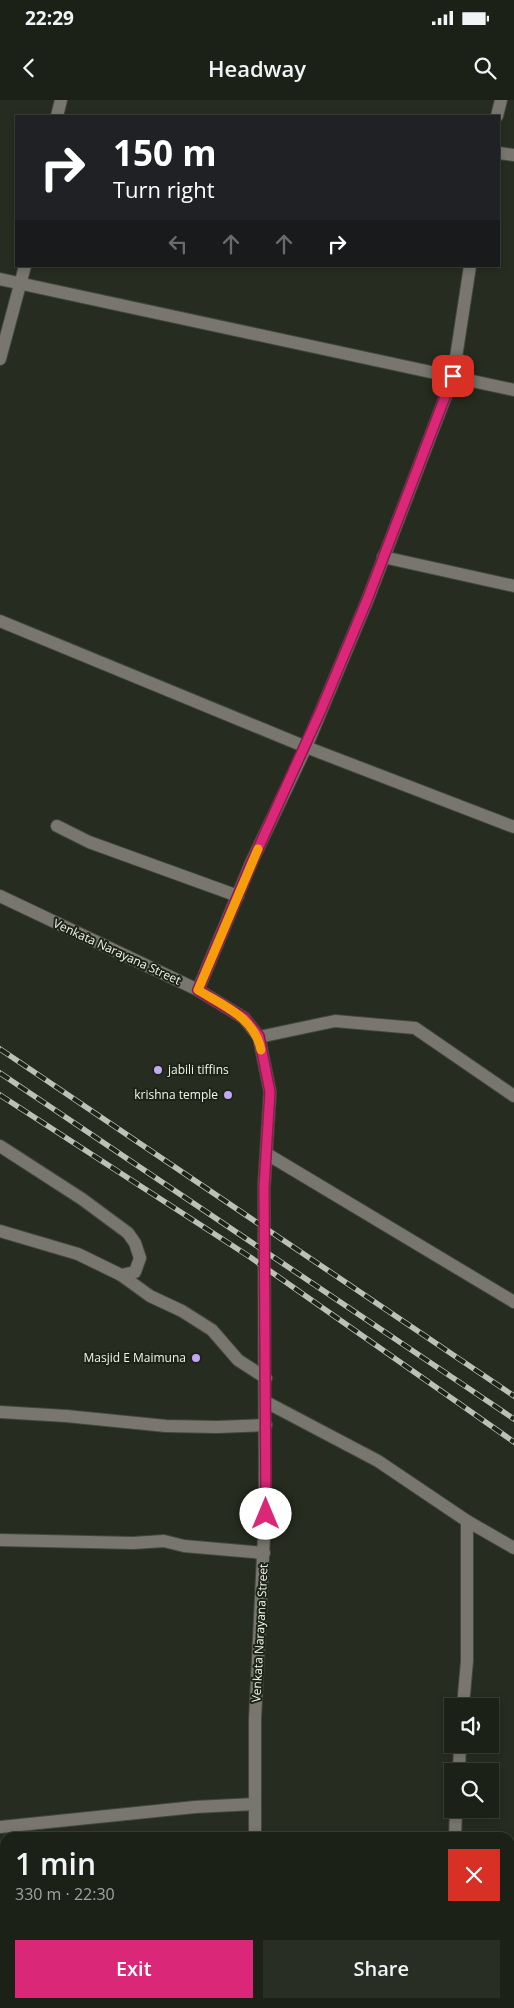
<!DOCTYPE html>
<meta charset="utf-8">
<style>
body{margin:0;font-family:"Open Sans",sans-serif;background:#292e24;color:#f1f3f6;height:100vh;display:flex;flex-direction:column;font-size:19px;white-space:nowrap}
*{box-sizing:border-box;margin:0}
p{font-size:16px;color:#a0a3a1}
.icon{flex:none;width:28px;height:28px;fill:none;stroke:currentColor;stroke-width:2;stroke-linecap:round;stroke-linejoin:round}
.map{position:relative;flex:1;overflow:hidden}
.details{position:absolute;left:0px;top:1732px;width:515px;height:176px;display:flex;flex-direction:column;background:#1c2117;border-radius:15px 15px 0 0;box-shadow:0 2px 8px #0003,0 0 0 1px #3a3e36}
.details>*{flex:none}
.guide{position:absolute;left:15px;top:15px;width:485px;height:152px;border-radius:0px;box-shadow:0 2px 8px #0003,0 0 0 1px #3a3e36;background:#202124;color:#fff;overflow:hidden}
.controls{position:absolute;left:444px;top:1598px;display:grid;gap:10px}
.controls a{display:grid;place-items:center;width:55px;height:55px;border-radius:0px;background:#1c2117;box-shadow:0 2px 8px #0003,0 0 0 1px #3a3e36;font-size:25px}
.pin{position:absolute;display:grid;place-items:center;width:42px;height:42px;color:#fff;margin:-21px;border-radius:10px;box-shadow:0 2px 8px #0006}
.me{position:absolute;width:55px;margin:-28px;rotate:0deg;stroke-linejoin:round;filter:drop-shadow(0 0 4px #0008)}
.turn{display:flex;align-items:center;gap:18px;height:105px;padding:0 15px;font-size:22px}
.turn .icon{width:65px;height:65px;stroke-width:2.5}
.turn b{display:block;font-size:35px;line-height:42px}
.lanes{display:flex;align-items:center;height:48px;padding:0 15px;background:#0003;justify-content:center;gap:25px;direction:ltr}
.lanes .off{opacity:.35}
.round{display:grid;place-items:center;flex:none;width:52px;height:52px;border-radius:0px;background:#292e24}
.overview{display:flex;align-items:center;justify-content:space-between;height:85px;padding:0 15px}
h1{font-size:30px;font-weight:600;line-height:38px}
.cta{display:flex;gap:10px;margin-top:auto;padding:10px 15px}
.cta a{flex:1;height:58px;border-radius:0px;background:#db2777;color:#fff;font-size:20px;font-weight:600;line-height:58px;text-align:center}
.cta a+a{background:#292e24;color:#f1f3f6}
.status{display:flex;justify-content:space-between;align-items:center;height:35px;padding:0 25px;background:#1c2117;direction:ltr}
.status svg{height:14px;fill:currentColor}
header{display:flex;justify-content:space-between;align-items:center;height:65px;padding:0 15px;background:#1c2117;font-size:22px;font-weight:600}
.map>svg:first-child{display:block}
.lines{fill:none;stroke-linecap:round;stroke-linejoin:round}
.minor-casing{stroke:#42483c;stroke-width:14}
.minor{stroke:#78766f;stroke-width:12}
.rail-casing{stroke:#bcc0b6;stroke-width:5.5}
.rail{stroke:#1d2316;stroke-width:4;stroke-dasharray:11;stroke-linecap:butt}
.route-casing{stroke:#8e194d;stroke-width:12}
.route{stroke:#db2777;stroke-width:9}
.slow{stroke:#f59e0b;stroke-width:9}
.poi-dot{fill:#c2a8f2;stroke:#1d2316;stroke-width:2}
.labels{text-anchor:middle;stroke-width:4;stroke-linejoin:round;paint-order:stroke}
.street-label{font-size:12px;fill:#f1f5ec;stroke:#1d2316}
.poi-label{font-size:12px;fill:#f1f5ec;stroke:#1d2316;text-anchor:end}
</style>
<div class="status"><b>22:29</b><svg viewBox="0 0 49 12"><path d="M0 12V9h3v3zM5 12V6h3v6zM10 12V3h3v9zM15 12V0h3v12zM26 1h20v11H26zM47 4h2v5h-2z"/></svg></div>
<header><svg class="icon" aria-label="back" viewBox="0 0 24 24"><path d="M15 5l-7 7 7 7"/></svg>Headway<svg class="icon" aria-label="search" viewBox="0 0 24 24"><circle cx="10" cy="10" r="6"/><path d="M15 15l6 6"/></svg></header>
<div class="map">
<svg width="514" height="1908" viewBox="0 0 514 1908">
<rect width="100%" height="100%" fill="#262c1f"/>
<g class="lines">
<g class="minor-casing">
<g id="minor">
<path d="M 57,16 L 61,0"/>
<path d="M 497,16 L 501,0"/>
<path d="M 499,53 L 514,55"/>
<path d="M 0,179 L 514,290"/>
<path d="M 0,259 L 25,166"/>
<path d="M 383,457 L 514,486"/>
<path d="M 0,521 L 306,647 L 514,727"/>
<path d="M 57,726 L 89,742 L 238,796"/>
<path d="M 0,796 L 198,890 L 244,918 L 259,937 L 270,992 L 264,1087 L 265,1415 L 255,1620 L 255,1738"/>
<path d="M 198,890 L 252,761 L 306,647 L 367,501 L 453,277 L 470,166"/>
<path d="M 259,937 L 335,921 L 415,928 L 514,996"/>
<path d="M 0,1046 L 82,1099 L 128,1133 L 135,1143 L 140,1158 L 135,1172 L 121,1175 L 78,1154 L 0,1131"/>
<path d="M 267,1054 L 514,1202"/>
<path d="M 121,1175 L 150,1196 L 182,1211 L 212,1230 L 238,1260 L 266,1278"/>
<path d="M 266,1302 L 378,1361 L 467,1421"/>
<path d="M 0,1312 L 66,1316 L 166,1326 L 217,1327 L 266,1325"/>
<path d="M 0,1440 L 133,1443 L 164,1441 L 184,1446 L 264,1453"/>
<path d="M 463,1606 L 467,1561 L 467,1421 L 514,1448"/>
<path d="M 459,1671 L 460,1644"/>
<path d="M 0,1727 L 195,1707 L 255,1704"/>
<path d="M 455,1738 L 456,1709"/>
<path d="M 0,1820 L 5,1819"/>
<path d="M 510,1830 L 514,1830"/>
<path d="M 510,1864 L 514,1881"/>
<path d="M 0,1897 L 5,1897"/>
<path d="M 255,1904 L 255,1908"/>
</g>
</g>
<use href="#minor" class="minor"/>
<g class="rail-casing">
<g id="rail">
<path d="M 0,949 L 514,1296"/>
<path d="M 0,973 L 514,1319"/>
<path d="M 0,995 L 250,1157 L 514,1342"/>
</g>
</g>
<use href="#rail" class="rail"/>
</g>
<g class="lines">
<g class="route-casing">
<path id="route" d="M 266,1414 L 264,1087 L 270,992 L 259,936 L 244,918 L 198,890 L 252,762 L 321,610 L 367,500 L 453,276"/>
</g>
<use href="#route" class="route"/>
<path class="slow" d="M 258,749 L 198,890 C 224,906 255,918 261,950"/>
</g>
<g class="poi-dot">
<circle cx="158" cy="970" r="5"/>
<circle cx="228" cy="995" r="5"/>
<circle cx="196" cy="1258" r="5"/>
</g>
<g class="labels">
<g class="street-label">
<text transform="translate(117 852) rotate(25)" y="4">Venkata Narayana Street</text>
<text transform="translate(260 1533) rotate(-87)" y="4">Venkata Narayana Street</text>
</g>
<g class="poi-label">
<text x="168" y="974" text-anchor="start">jabili tiffins</text>
<text x="218" y="999">krishna temple</text>
<text x="186" y="1262">Masjid E Maimuna</text>
</g>
</g>
</svg>
<div class="controls">
<a><svg class="icon" aria-label="sound" viewBox="0 0 24 24"><path d="M4 9h4l5-4v14l-5-4H4zM17 9q2 3 0 6"/></svg></a>
<a><svg class="icon" aria-label="search" viewBox="0 0 24 24"><circle cx="10" cy="10" r="6"/><path d="M15 15l6 6"/></svg></a>
</div>
<div class="pin" style="left:453px;top:276px;background:#d93025"><svg class="icon" aria-label="arrive" viewBox="0 0 24 24"><path d="M6 21V4h12l-3 4 3 4H6"/></svg></div>
<svg class="me" style="left:266px;top:1414px" viewBox="-20 -20 40 40"><circle r="19" fill="#fff"/><path d="M0-13L10 11 0 6-10 11z" fill="#db2777"/></svg>
<div class="guide">
<div class="turn"><svg class="icon" aria-label="right" viewBox="0 0 24 24"><path d="M7 20v-9h11M14 6l5 5-5 5"/></svg><div><b>150 m</b>Turn right</div></div>
<div class="lanes"><svg class="icon off" aria-label="left" viewBox="0 0 24 24"><path d="M17 20v-9H6M10 6l-5 5 5 5"/></svg><svg class="icon off" aria-label="ahead" viewBox="0 0 24 24"><path d="M12 20V5M6 11l6-6 6 6"/></svg><svg class="icon off" aria-label="ahead" viewBox="0 0 24 24"><path d="M12 20V5M6 11l6-6 6 6"/></svg><svg class="icon" aria-label="right" viewBox="0 0 24 24"><path d="M7 20v-9h11M14 6l5 5-5 5"/></svg></div>
</div>
<section class="details">
<div class="overview"><div><h1>1 min</h1><p>330 m · 22:30</p></div><a class="round" style="background:#d93025;color:#fff"><svg class="icon" aria-label="close" viewBox="0 0 24 24"><path d="M6 6l12 12M18 6L6 18"/></svg></a></div>
<div class="cta"><a>Exit</a><a>Share</a></div>
</section>
</div>
